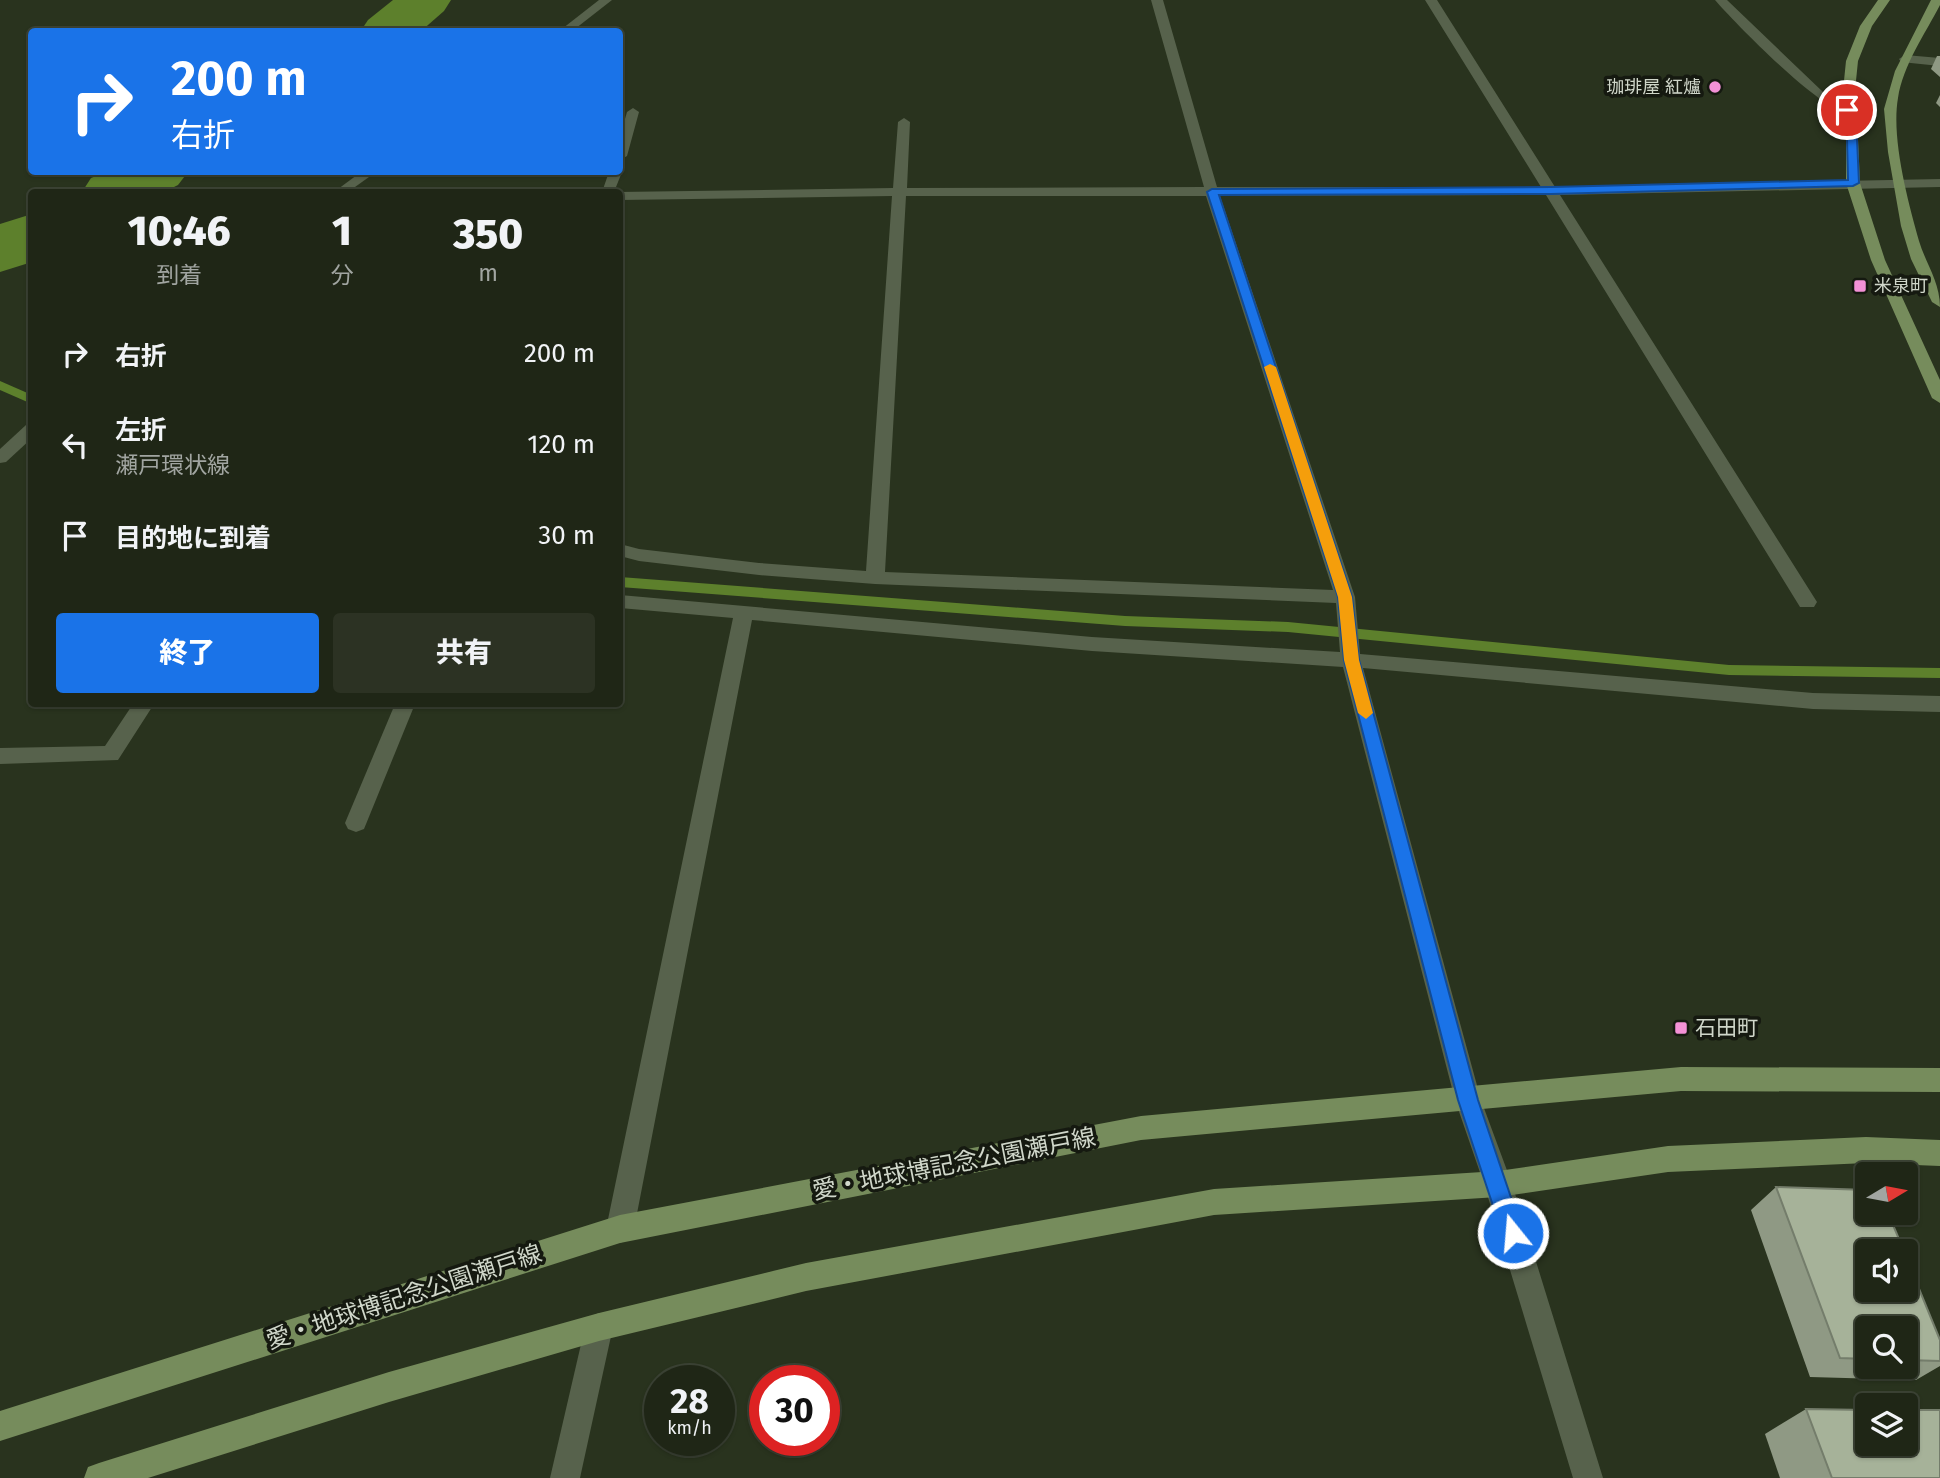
<!DOCTYPE html>
<html lang="ja">
<meta charset="utf-8">
<style>
body{margin:0;font-family:"Fira Sans","Noto Sans JP",sans-serif;background:#2c3223;color:#f1f3f6;height:100vh;display:flex;flex-direction:column;font-size:26px;white-space:nowrap}
*{box-sizing:border-box;margin:0}
p{font-size:23px;color:#a1a5a1}
.icon{flex:none;width:38px;height:38px;fill:none;stroke:currentColor;stroke-width:2;stroke-linecap:round;stroke-linejoin:round}
.map{position:relative;flex:1;overflow:hidden}
.sheet{position:absolute;left:28px;top:189px;width:595px;height:518px;display:flex;flex-direction:column;background:#1f2616;border-radius:7px;box-shadow:0 2px 5px #0004,0 0 0 2px #3c4335}
.sheet>*{flex:none}
.banner{position:absolute;left:28px;top:28px;width:595px;height:147px;border-radius:7px;box-shadow:0 2px 5px #0004,0 0 0 2px #3c4335;background:#1a73e8;color:#fff;overflow:hidden}
.needle{width:46px;rotate:80deg}
.buttons{position:absolute;left:1855px;top:1162px;display:grid;gap:14px}
.buttons a{display:grid;place-items:center;width:63px;height:63px;border-radius:7px;background:#1f2616;box-shadow:0 2px 5px #0004,0 0 0 2px #3c4335;font-size:35px}
.speed{position:absolute;left:644px;top:1365px;display:flex;gap:14px;font-size:35px;font-weight:700;text-align:center}
.speed>*{display:grid;place-content:center;width:91px;height:91px;border-radius:50%;background:#1f2616;box-shadow:0 2px 5px #0004,0 0 0 2px #3c4335;line-height:1}
.speed small{font-size:18px;font-weight:400}
.speed .limit{border:10px solid #d22;background:#fff;color:#111}
.pin{position:absolute;display:grid;place-items:center;width:60px;height:60px;color:#fff;margin:-30px;border:4px solid #fff;border-radius:50%;box-shadow:0 2px 7px #0007}
.me{position:absolute;width:77px;margin:-38px;rotate:343deg;stroke-linejoin:round;filter:drop-shadow(0 0 5px #0008)}
.turn{display:flex;align-items:center;gap:24px;height:147px;padding:0 28px;font-size:32px}
.turn .icon{width:91px;height:91px;stroke-width:2.5}
.turn b{display:block;font-size:49px;line-height:60px}
.eta{display:flex;justify-content:space-evenly;align-items:center;height:119px;text-align:center}
.eta b{font-size:42px;font-weight:800;line-height:49px}
.primary-button{display:flex;gap:14px;margin-top:auto;padding:14px 28px}
.primary-button a{flex:1;height:80px;border-radius:7px;background:#1a73e8;color:#fff;font-size:28px;font-weight:800;line-height:80px;text-align:center}
.primary-button a+a{background:#2c3223;color:#f1f3f6}
ul{padding:0;list-style:none}
li{display:flex;align-items:center;gap:21px;height:91px;padding:0 28px}
li div{flex:1}
li b{display:block;font-size:26px}
li em{font-style:normal}
.map>svg:first-child{display:block}
.lines{fill:none;stroke-linecap:round;stroke-linejoin:round}
.stream{fill:#5d802c;fill-rule:evenodd}
.river{fill:#5d802c;fill-rule:evenodd}
.minor{fill:#57624c;fill-rule:evenodd}
.major{fill:#768c5c;fill-rule:evenodd}
.wall{fill:#8f9984;fill-rule:evenodd}
.building{fill:#a6b299;stroke:#747d6b;stroke-width:2}
.route{fill:#1a73e8;stroke:#114b97;stroke-width:2}
.slow{fill:#f59e0b}
.poi-dot{fill:#f391d6;stroke:#151910;stroke-width:2.5}
.labels{text-anchor:middle;stroke-width:7;stroke-linejoin:round;paint-order:stroke}
.far-poi-label{font-size:18px;fill:#d0d7ca;stroke:#151910;text-anchor:end}
.poi-label{font-size:21px;fill:#d0d7ca;stroke:#151910;text-anchor:start}
.near-street-label{font-size:24px;fill:#d0d7ca;stroke:#151910}
</style>
<div class="map">
<svg width="1940" height="1478" viewBox="0 0 1940 1478">
<rect width="100%" height="100%" fill="#29331e"/>
<g class="lines">
<g class="stream">
<path d="M 0,381 L 32,395 L 32,404 L 0,390 Z"/>
<path d="M 620,577 L 1125,616 L 1288,622 L 1729,665 L 1940,668 L 1940,678 L 1729,675 L 1288,632 L 1125,626 L 620,587 Z"/>
</g>
<g class="river">
<path d="M 393,0 L 451,0 L 444,11 L 420,32 L 360,32 L 368,20 Z"/>
<path d="M 106,172 L 188,172 L 178,185 L 164,192 L 82,192 L 91,178 Z"/>
<path d="M 32,214 L 32,262 L 0,272 L 0,224 Z"/>
</g>
<g class="minor">
<path d="M 599,0 L 612,0 L 571,32 L 558,32 Z"/>
<path d="M 1151,0 L 1163,0 L 1217,187 L 1541,187 L 1425,0 L 1437,0 L 1555,187 L 1940,179 L 1940,187 L 1560,195 L 1817,602 L 1814,607 L 1800,607 L 1546,195 L 1220,196 L 1355,597 L 1360,654 L 1813,693 L 1940,696 L 1940,712 L 1813,709 L 1363,668 L 1481,1100 L 1512,1184 L 1603,1478 L 1573,1478 L 1484,1184 L 1455,1100 L 1343,667 L 1092,651 L 752,620 L 634,1229 L 630,1239 L 620,1243 L 610,1239 L 606,1229 L 733,618 L 620,608 L 620,595 L 1092,637 L 1340,652 L 1336,603 L 875,584 L 759,575 L 639,561 L 620,556 L 620,544 L 639,549 L 759,563 L 866,571 L 892,196 L 620,200 L 618,192 L 893,188 L 898,122 L 904,118 L 910,122 L 907,188 L 1204,187 ZM 906,196 L 1206,196 L 1333,590 L 885,572 Z"/>
<path d="M 1715,0 L 1727,0 L 1823,92 L 1851,107 L 1851,113 C 1826,117 1734,22 1715,0 Z"/>
<path d="M 1905,55 L 1940,58 L 1940,66 L 1901,62 L 1899,59 Z"/>
<path d="M 633,108 L 639,112 L 627,156 L 620,160 L 620,136 L 627,112 Z"/>
<path d="M 620,169 L 622,172 L 614,192 L 602,192 L 609,172 L 620,172 Z"/>
<path d="M 361,172 L 376,172 L 348,192 L 334,192 Z"/>
<path d="M 32,424 L 32,438 L 6,462 L 0,463 L 0,449 L 26,425 Z"/>
<path d="M 133,704 L 154,704 L 118,760 L 0,764 L 0,748 L 105,746 Z"/>
<path d="M 395,704 L 415,704 L 364,829 L 356,832 L 348,829 L 345,823 Z"/>
<path d="M 599,1313 L 609,1317 L 613,1327 L 580,1478 L 550,1478 L 585,1327 L 589,1317 Z"/>
</g>
<g class="major">
<path d="M 1878,0 L 1890,0 L 1872,26 L 1858,61 L 1853,110 L 1858,139 L 1860,183 L 1885,260 L 1940,380 L 1940,403 L 1932,398 L 1871,260 L 1846,183 L 1846,139 L 1841,110 L 1846,61 L 1860,26 Z"/>
<path d="M 1931,0 L 1940,0 L 1940,5 C 1925,34 1903,65 1898,98 C 1891,139 1908,201 1919,241 C 1926,264 1940,282 1940,307 L 1932,302 L 1911,259 L 1901,226 L 1888,152 L 1884,109 L 1895,71 Z"/>
<path d="M 1681,1067 L 1940,1068 L 1940,1092 L 1681,1091 L 1141,1140 L 620,1243 L 0,1441 L 0,1411 L 620,1215 L 1141,1116 Z"/>
<path d="M 1866,1137 L 1940,1140 L 1940,1166 L 1866,1163 L 1668,1172 L 1498,1197 L 1214,1215 L 806,1291 L 599,1341 L 389,1402 L 148,1478 L 84,1478 L 88,1467 L 99,1463 L 389,1372 L 599,1313 L 806,1263 L 1214,1189 L 1498,1171 L 1668,1146 Z"/>
</g>
</g>
<g class="wall">
<path d="M 1937,56 L 1940,56 L 1940,77 L 1931,69 Z"/>
<path d="M 1940,95 L 1940,107 L 1936,103 Z"/>
<path d="M 1776,1187 L 1940,1340 L 1940,1366 L 1916,1380 L 1810,1377 L 1751,1210 ZM 1867,1328 L 1906,1328 L 1906,1367 L 1867,1367 Z"/>
<path d="M 1806,1409 L 1940,1478 L 1780,1478 L 1765,1434 Z"/>
</g>
<g class="building">
<path d="M 1776,1187 L 1867,1190 L 1867,1213 L 1888,1213 L 1904,1251 L 1867,1251 L 1867,1290 L 1906,1290 L 1906,1257 L 1940,1340 L 1940,1361 L 1906,1360 L 1906,1328 L 1867,1328 L 1867,1359 L 1840,1358 Z"/>
<path d="M 1806,1409 L 1867,1410 L 1867,1444 L 1906,1444 L 1906,1410 L 1940,1410 L 1940,1478 L 1832,1478 Z"/>
</g>
<path class="route" d="M 1847,107 L 1852,110 L 1857,139 L 1859,183 L 1853,186 L 1551,194 L 1219,195 L 1352,597 L 1359,660 L 1478,1100 L 1523,1233 L 1520,1240 L 1513,1243 L 1505,1240 L 1502,1233 L 1458,1100 L 1344,660 L 1338,597 L 1207,192 L 1212,189 L 1551,187 L 1848,180 L 1847,139 L 1843,110 Z"/>
<path class="slow" d="M 1270,364 L 1276,367 L 1352,597 L 1359,660 L 1373,713 L 1366,719 L 1358,713 L 1344,660 L 1338,597 L 1264,367 Z"/>
<g class="poi-dot">
<circle cx="1715" cy="87" r="7"/>
<rect x="1853" y="279" width="14" height="14" rx="3.5"/>
<rect x="1674" y="1021" width="14" height="14" rx="3.5"/>
</g>
<g class="labels">
<g class="far-poi-label">
<text x="1701" y="93">珈琲屋 紅爐</text>
<text x="1874" y="292" text-anchor="start">米泉町</text>
</g>
<g class="poi-label">
<text x="1695" y="1035">石田町</text>
</g>
<g class="near-street-label">
<text transform="translate(954 1164) rotate(-11)" y="8">愛・地球博記念公園瀬戸線</text>
<text transform="translate(404 1297) rotate(-18)" y="8">愛・地球博記念公園瀬戸線</text>
</g>
</g>
</svg>
<div class="buttons">
<a><svg class="needle" viewBox="-14 -14 28 28"><path d="M0-13l5 13h-10z" fill="#e53935"/><path d="M0 13l5-13h-10z" fill="#a1a5a1"/></svg></a>
<a><svg class="icon" aria-label="sound" viewBox="0 0 24 24"><path d="M4 9h4l5-4v14l-5-4H4zM17 9q2 3 0 6"/></svg></a>
<a><svg class="icon" aria-label="search" viewBox="0 0 24 24"><circle cx="10" cy="10" r="6"/><path d="M15 15l6 6"/></svg></a>
<a><svg class="icon" aria-label="layers" viewBox="0 0 24 24"><path d="M12 4l9 5-9 5-9-5zM3 14l9 5 9-5"/></svg></a>
</div>
<div class="speed"><div>28<small>km/h</small></div><div class="limit">30</div></div>
<div class="pin" style="left:1847px;top:110px;background:#d93025"><svg class="icon" aria-label="arrive" viewBox="0 0 24 24"><path d="M6 21V4h12l-3 4 3 4H6"/></svg></div>
<svg class="me" style="left:1513px;top:1233px" viewBox="-20 -20 40 40"><circle r="17" fill="#1a73e8" stroke="#fff" stroke-width="3"/><path d="M0-11L8 9 0 5-8 9z" fill="#fff"/></svg>
<div class="banner">
<div class="turn"><svg class="icon" aria-label="right" viewBox="0 0 24 24"><path d="M7 20v-9h11M14 6l5 5-5 5"/></svg><div><b>200 m</b>右折</div></div>
</div>
<section class="sheet">
<div class="eta">
<div><b>10:46</b><p>到着</p></div>
<div><b>1</b><p>分</p></div>
<div><b>350</b><p>m</p></div>
</div>
<ul>
<li><svg class="icon" aria-label="right" viewBox="0 0 24 24"><path d="M7 20v-9h11M14 6l5 5-5 5"/></svg><div><b>右折</b></div><em>200 m</em></li>
<li><svg class="icon" aria-label="left" viewBox="0 0 24 24"><path d="M17 20v-9H6M10 6l-5 5 5 5"/></svg><div><b>左折</b><p>瀬戸環状線</p></div><em>120 m</em></li>
<li><svg class="icon" aria-label="arrive" viewBox="0 0 24 24"><path d="M6 21V4h12l-3 4 3 4H6"/></svg><div><b>目的地に到着</b></div><em>30 m</em></li>
</ul>
<div class="primary-button"><a>終了</a><a>共有</a></div>
</section>
</div>
